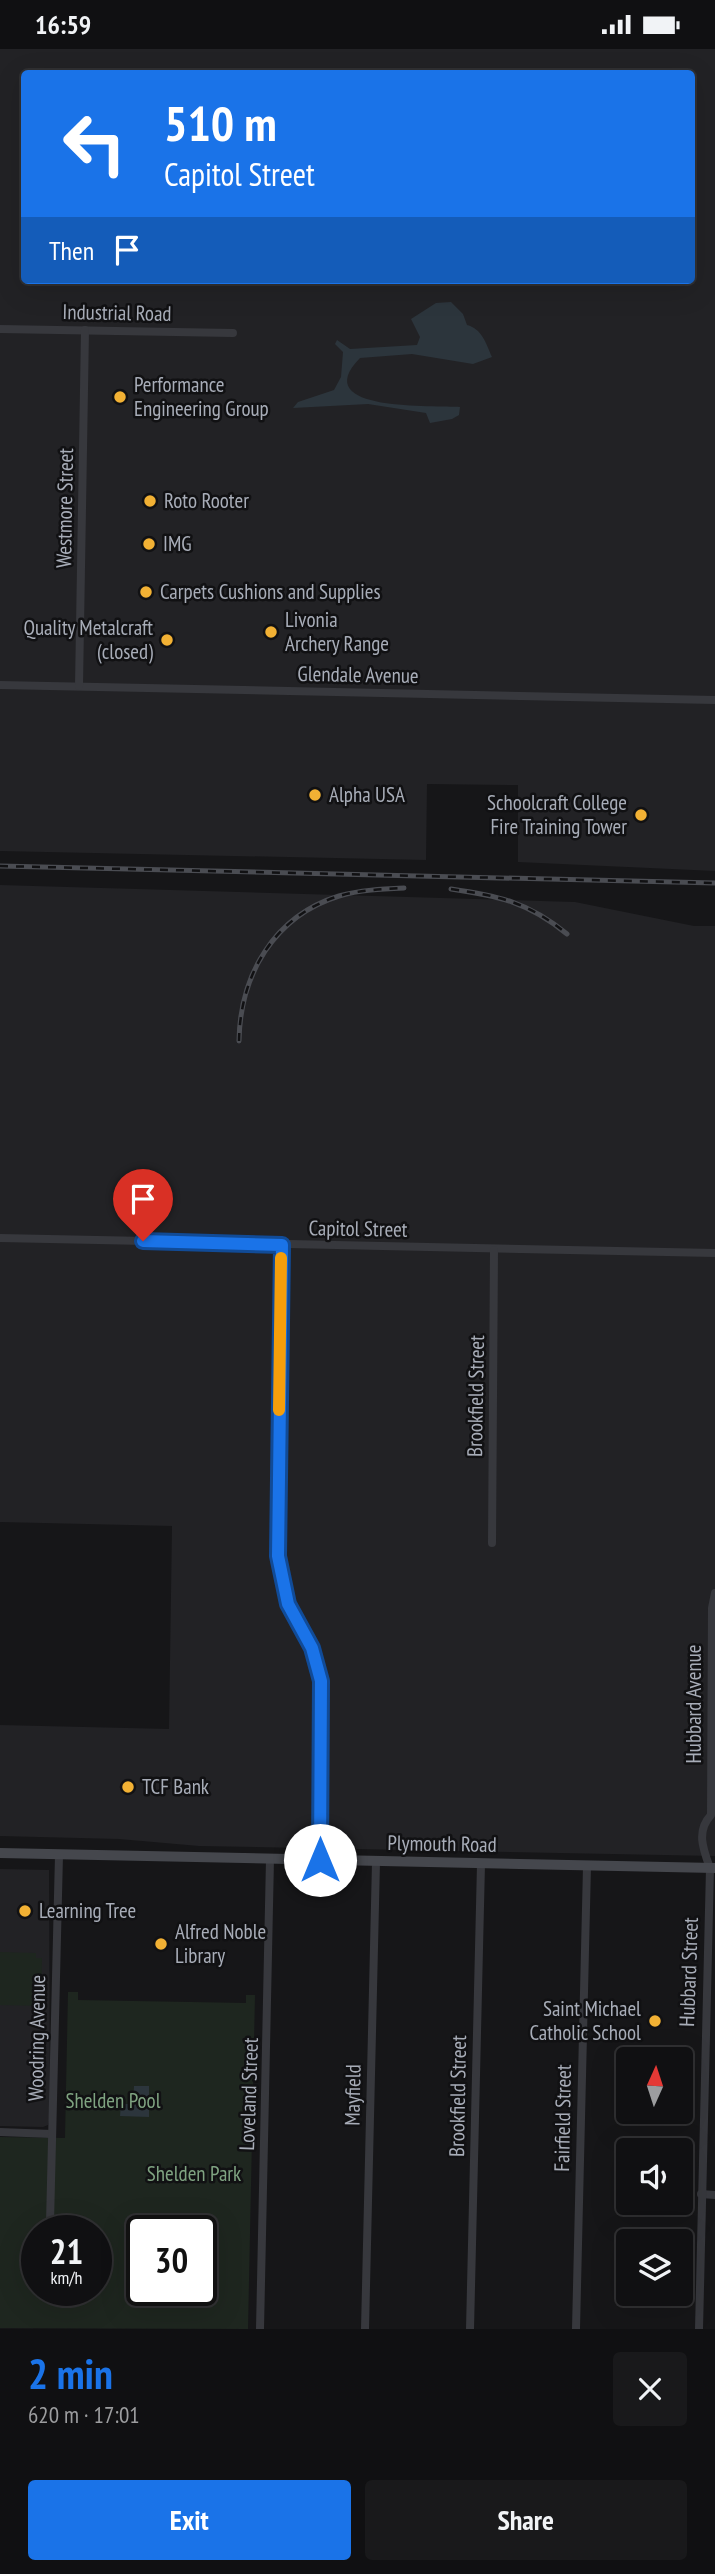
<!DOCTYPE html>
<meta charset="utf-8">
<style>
body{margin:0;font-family:"PT Sans Narrow",sans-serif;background:#19191b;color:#f1f3f6;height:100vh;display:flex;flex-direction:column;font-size:26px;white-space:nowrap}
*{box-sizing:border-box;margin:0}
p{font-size:23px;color:#9c9d9f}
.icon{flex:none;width:38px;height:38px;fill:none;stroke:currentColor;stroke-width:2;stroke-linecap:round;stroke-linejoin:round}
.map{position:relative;height:2280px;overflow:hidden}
.drawer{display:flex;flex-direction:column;background:#101012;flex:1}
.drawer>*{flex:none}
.banner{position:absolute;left:21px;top:21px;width:674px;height:214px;border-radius:7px;box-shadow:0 7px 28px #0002,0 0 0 2px #303032;background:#1a73e8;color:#fff;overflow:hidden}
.needle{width:46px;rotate:3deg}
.controls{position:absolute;left:616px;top:1998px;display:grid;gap:14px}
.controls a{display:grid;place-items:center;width:77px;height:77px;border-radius:7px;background:#101012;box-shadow:0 7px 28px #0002,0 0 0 2px #303032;font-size:35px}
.speed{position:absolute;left:21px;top:2166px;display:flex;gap:14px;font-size:35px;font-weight:700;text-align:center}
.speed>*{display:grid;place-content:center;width:91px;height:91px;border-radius:50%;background:#101012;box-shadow:0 7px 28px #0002,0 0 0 2px #303032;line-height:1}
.speed small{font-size:18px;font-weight:400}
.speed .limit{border:4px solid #111;border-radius:10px;background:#fff;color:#111}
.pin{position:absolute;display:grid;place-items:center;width:60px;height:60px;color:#fff;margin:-72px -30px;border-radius:50% 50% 50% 0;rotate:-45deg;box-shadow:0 0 7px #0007}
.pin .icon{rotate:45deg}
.me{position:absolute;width:77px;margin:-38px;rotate:0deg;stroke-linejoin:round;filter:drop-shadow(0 0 5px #0008)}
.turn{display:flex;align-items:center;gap:24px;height:147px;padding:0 28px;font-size:32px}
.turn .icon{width:91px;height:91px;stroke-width:2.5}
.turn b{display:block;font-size:49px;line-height:60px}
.then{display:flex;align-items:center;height:66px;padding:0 28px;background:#0003;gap:14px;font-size:26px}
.round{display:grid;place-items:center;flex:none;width:74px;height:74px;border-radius:7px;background:#19191b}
.overview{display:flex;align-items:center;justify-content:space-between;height:119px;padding:0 28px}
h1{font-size:42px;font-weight:800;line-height:52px;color:#1a73e8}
.action{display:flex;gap:14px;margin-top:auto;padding:14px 28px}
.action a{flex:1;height:80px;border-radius:7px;background:#1a73e8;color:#fff;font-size:28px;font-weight:800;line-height:80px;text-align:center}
.action a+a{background:#19191b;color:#f1f3f6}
.status{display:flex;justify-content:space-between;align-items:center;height:49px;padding:0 35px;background:#101012;direction:ltr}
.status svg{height:19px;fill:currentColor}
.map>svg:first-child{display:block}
.built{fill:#222225;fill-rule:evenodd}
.green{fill:#1e261f;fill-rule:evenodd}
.water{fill:#2c353c}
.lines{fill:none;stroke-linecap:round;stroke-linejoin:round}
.street{stroke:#37383d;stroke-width:8}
.secondary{stroke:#45474d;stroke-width:10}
.rail-casing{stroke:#4a4c52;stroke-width:5}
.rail{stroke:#111113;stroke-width:2.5;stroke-dasharray:8;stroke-linecap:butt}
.route-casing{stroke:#114b97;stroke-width:18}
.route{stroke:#1a73e8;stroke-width:12}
.slow{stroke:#f59e0b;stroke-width:12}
.poi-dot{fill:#f2b134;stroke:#111113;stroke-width:2.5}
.labels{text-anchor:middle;stroke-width:5;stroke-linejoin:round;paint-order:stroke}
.street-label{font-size:21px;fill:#a8adb8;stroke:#111113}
.poi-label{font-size:21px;fill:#a8adb8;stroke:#111113;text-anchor:start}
.park-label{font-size:21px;fill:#7fa381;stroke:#111113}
</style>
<div class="status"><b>16:59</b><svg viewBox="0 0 49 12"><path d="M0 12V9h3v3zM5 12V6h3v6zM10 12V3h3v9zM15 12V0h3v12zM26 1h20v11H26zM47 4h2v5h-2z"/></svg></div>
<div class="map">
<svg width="715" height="2280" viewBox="0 0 715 2280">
<rect width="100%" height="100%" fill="#161618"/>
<g class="built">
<path d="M 0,0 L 715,0 L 715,822 L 518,813 L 518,736 L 427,735 L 426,811 L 0,802 ZM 24,24 L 691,24 L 691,231 L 24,231 Z"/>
<path d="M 0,836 L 575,853 L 694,877 L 715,877 L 715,1807 L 199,1797 L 119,1790 L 0,1787 L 0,1676 L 169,1680 L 172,1477 L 0,1473 Z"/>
<path d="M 0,1820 L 49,1821 L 50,2068 L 48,2076 L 43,2078 L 0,2077 Z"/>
</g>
<g class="green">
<path d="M 0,1903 L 36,1904 L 36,1909 L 42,1909 L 41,1957 L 0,1956 Z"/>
<path d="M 68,1943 L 78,1943 L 78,1951 L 246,1954 L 246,1946 L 255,1946 L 248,2280 L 0,2279 L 0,2088 L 65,2089 ZM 37,2182 L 96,2182 L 96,2242 L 37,2242 ZM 142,2182 L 201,2182 L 201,2242 L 142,2242 Z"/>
</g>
<g class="water">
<path d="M 451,253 L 463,265 L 467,276 C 482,280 486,294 492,308 L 473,315 L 412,305 L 360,309 C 306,364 437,356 460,358 L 459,366 L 452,370 L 430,374 L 426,364 L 368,355 L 293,359 L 298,353 L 334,341 L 341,328 L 343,303 L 335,295 L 337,291 L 350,300 L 417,296 L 420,288 L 411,270 L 436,254 Z"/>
<path d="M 134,2037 L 149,2037 L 149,2068 L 120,2067 L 121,2055 L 133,2055 Z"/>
</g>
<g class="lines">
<g class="street">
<path d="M 0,280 L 233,284"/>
<path d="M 0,636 L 715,651"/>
<path d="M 79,637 L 85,281"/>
<path d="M 0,1189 L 715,1204"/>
<path d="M 282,1196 L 278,1507 L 288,1555 L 312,1599 L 321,1632 L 320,1811"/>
<path d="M 492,1494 L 494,1201"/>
<path d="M 0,2083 L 52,2085"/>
<path d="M 701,2145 L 715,2146"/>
<path d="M 50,2174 L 59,1806"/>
<path d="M 260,2280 L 270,1810"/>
<path d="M 365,2280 L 376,1813"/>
<path d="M 470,2280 L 481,1815"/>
<path d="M 576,2280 L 587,1817"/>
<path d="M 699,2280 L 710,1819 C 703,1800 696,1782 711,1766 L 712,1559 L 715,1544"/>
</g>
<path class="secondary" d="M 0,1804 L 715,1819"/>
<g class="rail-casing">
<g id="rail">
<path d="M 0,817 L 715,834"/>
<path d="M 451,840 C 499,847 528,853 567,885"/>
<path d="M 239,992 C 240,926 274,867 339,847 C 360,841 382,840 404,839"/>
</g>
</g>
<use href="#rail" class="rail"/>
</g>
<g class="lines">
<g class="route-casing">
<path id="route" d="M 143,1192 L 282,1196 L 278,1507 L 288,1555 L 312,1599 L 321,1632 L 320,1811"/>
</g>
<use href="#route" class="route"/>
<path class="slow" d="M 279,1361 L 281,1209"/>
</g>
<g class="poi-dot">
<circle cx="120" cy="348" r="7"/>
<circle cx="150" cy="452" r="7"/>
<circle cx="149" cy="495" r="7"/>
<circle cx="146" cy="543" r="7"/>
<circle cx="271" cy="583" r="7"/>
<circle cx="167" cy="591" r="7"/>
<circle cx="315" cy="746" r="7"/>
<circle cx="641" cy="766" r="7"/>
<circle cx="128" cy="1738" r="7"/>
<circle cx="25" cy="1862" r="7"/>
<circle cx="161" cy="1895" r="7"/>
<circle cx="655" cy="1972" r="7"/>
</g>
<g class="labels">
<g class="street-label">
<text transform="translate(117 264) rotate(1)" y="7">Industrial Road</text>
<text transform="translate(65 459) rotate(-89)" y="7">Westmore Street</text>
<text transform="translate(358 626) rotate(1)" y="7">Glendale Avenue</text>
<text transform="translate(358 1180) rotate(1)" y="7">Capitol Street</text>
<text transform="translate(476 1347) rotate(-89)" y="7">Brookfield Street</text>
<text transform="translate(694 1655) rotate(-90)" y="7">Hubbard Avenue</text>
<text transform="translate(442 1795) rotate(1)" y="7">Plymouth Road</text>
<text transform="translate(689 1923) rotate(-88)" y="7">Hubbard Street</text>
<text transform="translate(37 1989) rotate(-89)" y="7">Woodring Avenue</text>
<text transform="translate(249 2045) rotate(-88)" y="7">Loveland Street</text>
<text transform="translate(353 2046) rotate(-89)" y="7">Mayfield</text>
<text transform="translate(458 2047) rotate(-89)" y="7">Brookfield Street</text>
<text transform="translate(563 2069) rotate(-89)" y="7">Fairfield Street</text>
</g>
<g class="poi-label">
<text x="134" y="343">Performance<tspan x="134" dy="24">Engineering Group</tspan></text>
<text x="164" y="459">Roto Rooter</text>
<text x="163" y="502">IMG</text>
<text x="160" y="550">Carpets Cushions and Supplies</text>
<text x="285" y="578">Livonia<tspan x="285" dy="24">Archery Range</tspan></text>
<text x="153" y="586" text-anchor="end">Quality Metalcraft<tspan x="153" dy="24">(closed)</tspan></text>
<text x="329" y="753">Alpha USA</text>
<text x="627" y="761" text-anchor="end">Schoolcraft College<tspan x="627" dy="24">Fire Training Tower</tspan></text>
<text x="142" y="1745">TCF Bank</text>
<text x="39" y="1869">Learning Tree</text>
<text x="175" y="1890">Alfred Noble<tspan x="175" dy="24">Library</tspan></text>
<text x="641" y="1967" text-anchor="end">Saint Michael<tspan x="641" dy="24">Catholic School</tspan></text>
</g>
<g class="park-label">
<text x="113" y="2059">Shelden Pool</text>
<text x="194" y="2132">Shelden Park</text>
</g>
</g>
</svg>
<div class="controls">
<a><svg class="needle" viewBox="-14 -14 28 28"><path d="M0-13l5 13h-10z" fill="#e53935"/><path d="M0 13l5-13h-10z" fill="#9c9d9f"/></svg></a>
<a><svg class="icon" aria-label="sound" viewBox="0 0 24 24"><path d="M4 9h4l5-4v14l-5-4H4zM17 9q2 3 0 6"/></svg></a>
<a><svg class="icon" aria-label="layers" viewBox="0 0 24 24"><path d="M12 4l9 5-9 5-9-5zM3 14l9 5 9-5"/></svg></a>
</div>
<div class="speed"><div>21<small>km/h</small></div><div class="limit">30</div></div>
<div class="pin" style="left:143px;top:1192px;background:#d93025"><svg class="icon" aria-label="arrive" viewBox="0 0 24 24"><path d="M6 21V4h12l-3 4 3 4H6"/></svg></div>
<svg class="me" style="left:320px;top:1811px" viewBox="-20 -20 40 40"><circle r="19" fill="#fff"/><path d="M0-13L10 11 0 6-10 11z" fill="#1a73e8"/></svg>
<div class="banner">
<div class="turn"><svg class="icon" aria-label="left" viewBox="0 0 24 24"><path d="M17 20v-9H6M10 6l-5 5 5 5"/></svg><div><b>510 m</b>Capitol Street</div></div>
<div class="then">Then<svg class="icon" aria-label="arrive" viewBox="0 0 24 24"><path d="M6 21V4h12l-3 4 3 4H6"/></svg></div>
</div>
</div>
<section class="drawer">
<div class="overview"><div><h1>2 min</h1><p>620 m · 17:01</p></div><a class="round"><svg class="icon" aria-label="close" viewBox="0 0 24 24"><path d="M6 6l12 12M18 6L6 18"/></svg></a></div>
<div class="action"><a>Exit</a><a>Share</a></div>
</section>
